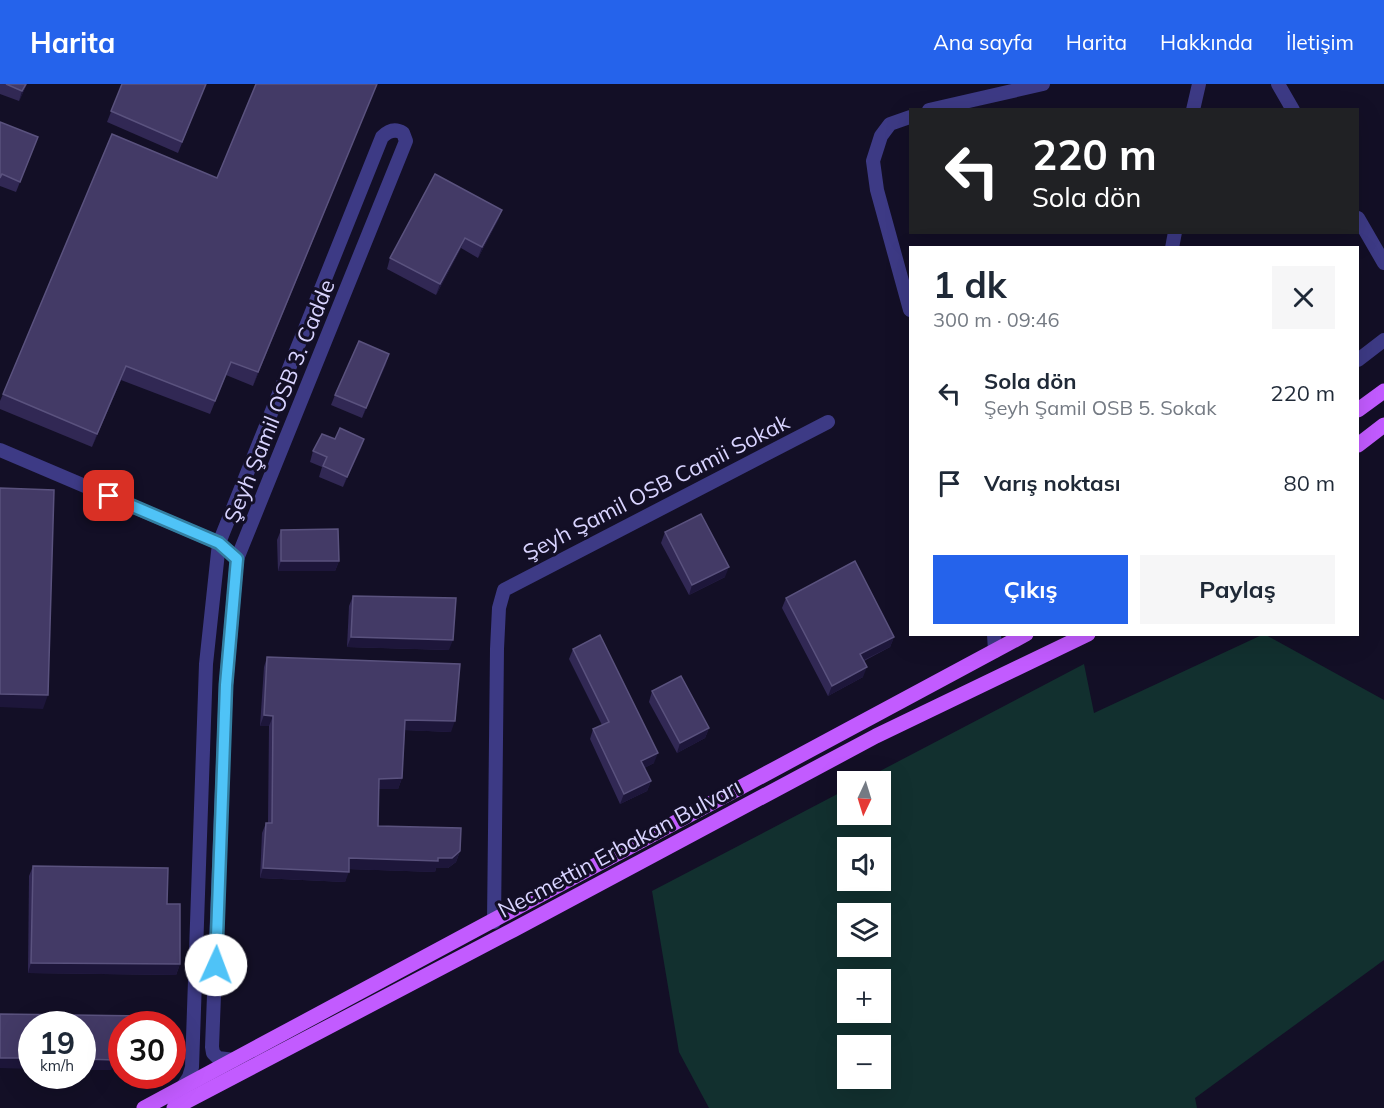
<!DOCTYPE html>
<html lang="tr">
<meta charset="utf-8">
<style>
body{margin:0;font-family:Mulish,sans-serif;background:#f6f6f7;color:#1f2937;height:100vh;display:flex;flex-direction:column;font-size:22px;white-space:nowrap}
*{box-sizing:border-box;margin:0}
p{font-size:20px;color:#747a83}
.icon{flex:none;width:33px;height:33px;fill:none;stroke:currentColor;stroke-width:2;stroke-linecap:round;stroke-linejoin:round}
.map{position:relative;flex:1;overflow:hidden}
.panel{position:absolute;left:909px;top:162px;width:450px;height:390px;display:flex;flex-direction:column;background:#fff;border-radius:0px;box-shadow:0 6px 24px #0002}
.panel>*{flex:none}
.top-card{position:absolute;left:909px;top:24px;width:450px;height:126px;border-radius:0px;box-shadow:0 6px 24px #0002;background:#202124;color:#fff;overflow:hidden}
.needle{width:39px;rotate:184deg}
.fabs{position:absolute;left:837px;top:687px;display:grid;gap:12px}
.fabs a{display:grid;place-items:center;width:54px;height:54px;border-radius:0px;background:#fff;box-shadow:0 6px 24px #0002;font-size:30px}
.speed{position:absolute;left:18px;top:927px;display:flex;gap:12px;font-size:30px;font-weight:700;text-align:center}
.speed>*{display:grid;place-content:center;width:78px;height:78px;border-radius:50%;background:#fff;box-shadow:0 6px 24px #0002;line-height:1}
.speed small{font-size:15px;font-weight:400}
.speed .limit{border:9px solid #d22;background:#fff;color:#111}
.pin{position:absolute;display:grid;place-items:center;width:51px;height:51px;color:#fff;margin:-26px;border-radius:12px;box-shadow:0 3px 9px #0006}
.me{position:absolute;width:66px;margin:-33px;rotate:2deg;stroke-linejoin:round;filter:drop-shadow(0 0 4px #0008)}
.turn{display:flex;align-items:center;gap:21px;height:126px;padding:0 24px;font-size:27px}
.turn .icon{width:78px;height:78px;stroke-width:2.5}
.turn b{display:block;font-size:42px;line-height:51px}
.round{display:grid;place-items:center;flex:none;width:63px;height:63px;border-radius:0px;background:#f6f6f7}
.head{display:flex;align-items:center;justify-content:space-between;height:102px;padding:0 24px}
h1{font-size:36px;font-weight:700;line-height:45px}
.button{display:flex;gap:12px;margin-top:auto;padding:12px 24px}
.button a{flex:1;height:69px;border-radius:0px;background:#2563eb;color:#fff;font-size:24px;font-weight:700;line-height:69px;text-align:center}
.button a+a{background:#f6f6f7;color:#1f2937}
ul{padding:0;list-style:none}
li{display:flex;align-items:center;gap:18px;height:90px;padding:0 24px}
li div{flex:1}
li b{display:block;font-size:22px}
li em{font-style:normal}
header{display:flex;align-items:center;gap:36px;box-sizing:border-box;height:84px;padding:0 30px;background:#2563eb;color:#fff}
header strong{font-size:28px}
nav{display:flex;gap:33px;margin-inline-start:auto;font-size:21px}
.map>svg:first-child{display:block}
.green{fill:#12302f;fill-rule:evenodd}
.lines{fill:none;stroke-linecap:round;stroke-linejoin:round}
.minor{stroke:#3d3a85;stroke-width:14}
.major{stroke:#c25bff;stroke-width:15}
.wall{fill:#312854}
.shaded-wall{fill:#1d163a}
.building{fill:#433a66;stroke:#5a527e;stroke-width:1.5}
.route-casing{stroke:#337fa1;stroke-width:15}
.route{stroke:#4fc3f7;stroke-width:10}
.labels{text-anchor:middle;stroke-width:6;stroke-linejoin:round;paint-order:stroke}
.street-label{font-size:22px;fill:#d9d4ff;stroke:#130f26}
</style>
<header>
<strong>Harita</strong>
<nav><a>Ana sayfa</a><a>Harita</a><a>Hakkında</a><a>İletişim</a></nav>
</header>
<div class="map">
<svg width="1384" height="1024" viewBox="0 0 1384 1024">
<rect width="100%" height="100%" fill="#130f26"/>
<path class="green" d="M 1264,550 L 1384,616 L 1384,876 L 1195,1014 L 1197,1024 L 709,1024 L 679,968 L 652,807 L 847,705 L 848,730 L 880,730 L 880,698 L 861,697 L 1084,580 L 1094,629 ZM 848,764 L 880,764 L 880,796 L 848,796 ZM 848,830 L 880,830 L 880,862 L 848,862 ZM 848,896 L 880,896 L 880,928 L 848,928 ZM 848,962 L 880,962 L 880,994 L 848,994 Z"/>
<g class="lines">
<g class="minor">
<path d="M 1278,0 L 1293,26"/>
<path d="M 929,26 L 1043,0"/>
<path d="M 1193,26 L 1199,0"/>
<path d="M 910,33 L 890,40 L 881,52 L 873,77 L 877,106 L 910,226"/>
<path d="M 1358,134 L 1384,179"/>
<path d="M 1172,164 L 1175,148"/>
<path d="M 1358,276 L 1384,256"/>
<path d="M 0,366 L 219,459 L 237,475"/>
<path d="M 994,550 L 995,567"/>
<path d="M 494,838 L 497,565 L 499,524 L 504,506 L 828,338"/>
<path d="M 182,1004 L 189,993 L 192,983 L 206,580 L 219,459 L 382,53 C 388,47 395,44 403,49 L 406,57 L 237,475 L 226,601 L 212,963 L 213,969 L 218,974 L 234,976"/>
</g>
<g class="major">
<path d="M 1358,326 L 1384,307"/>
<path d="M 1358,361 L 1384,341"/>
<path d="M 144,1024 L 1026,550"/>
<path d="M 174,1024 L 513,846 L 876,652 L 1088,550"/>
</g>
</g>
<g class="wall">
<path d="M 0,0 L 27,0 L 19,17 L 0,10 Z"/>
<path d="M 122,0 L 206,0 L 178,69 L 107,38 Z"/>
<path d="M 377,0 L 253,302 L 226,291 L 210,330 L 121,296 L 92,363 L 0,325 L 0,317 L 3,310 L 217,94 Z"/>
<path d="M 0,38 L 38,53 L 16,108 L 0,102 Z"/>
<path d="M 502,126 L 498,136 L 478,174 L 461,164 L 436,211 L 387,185 L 390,174 Z"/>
<path d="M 389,270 L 362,334 L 331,321 L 335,311 Z"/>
<path d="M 335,355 L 364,355 L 343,403 L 319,393 L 322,383 L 310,378 L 313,367 Z"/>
<path d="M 281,446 L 339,477 L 335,487 L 278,487 L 277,456 Z"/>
<path d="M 665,448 L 725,493 L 689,511 L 661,459 Z"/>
<path d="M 353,512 L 449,566 L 347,563 L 349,522 Z"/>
<path d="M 786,514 L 894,553 L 890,563 L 864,577 L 863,593 L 828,612 L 782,524 Z"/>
<path d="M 573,565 L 654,679 L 644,684 L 651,697 L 647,707 L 620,720 L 590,655 L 593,645 L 602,641 L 569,575 Z"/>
<path d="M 267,573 L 451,648 L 405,646 L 402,694 L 398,705 L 379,705 L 378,742 L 460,767 L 456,778 L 448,784 L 436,784 L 435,788 L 349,785 L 345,798 L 260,794 L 262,749 L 266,739 L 268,739 L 269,642 L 260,642 L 264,583 Z"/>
<path d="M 652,607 L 709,644 L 705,654 L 677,669 L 649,618 Z"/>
<path d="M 33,782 L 167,820 L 180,880 L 176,891 L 28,889 L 29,792 Z"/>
</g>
<g class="shaded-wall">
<path d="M 26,0 L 27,0 L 19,17 L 22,7 Z"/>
<path d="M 377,0 L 253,302 L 258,288 Z"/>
<path d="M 502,126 L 498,136 L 478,174 L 482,163 Z"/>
<path d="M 465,154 L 461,164 L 436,211 L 440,200 Z"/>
<path d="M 389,270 L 386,281 L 362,334 L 366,324 Z"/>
<path d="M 126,282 L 121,296 L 92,363 L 97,350 Z"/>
<path d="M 364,355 L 361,365 L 343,403 L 347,393 Z"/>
<path d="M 281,477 L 339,477 L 335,487 L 278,487 Z"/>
<path d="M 729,483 L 725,493 L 689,511 L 692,501 Z"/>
<path d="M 351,553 L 453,556 L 449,566 L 347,563 Z"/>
<path d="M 894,553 L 890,563 L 856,580 L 860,570 Z"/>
<path d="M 867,583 L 863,593 L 828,612 L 832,602 Z"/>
<path d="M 0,610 L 48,611 L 43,625 L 0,623 Z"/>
<path d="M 264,631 L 273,632 L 269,642 L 260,642 Z"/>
<path d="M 405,636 L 455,637 L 451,648 L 402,646 Z"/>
<path d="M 709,644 L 705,654 L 677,669 L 680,659 Z"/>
<path d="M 658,669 L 654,679 L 637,688 L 641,677 Z"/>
<path d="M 402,694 L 398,705 L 375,705 L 379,695 Z"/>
<path d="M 651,697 L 647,707 L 620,720 L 624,710 Z"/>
<path d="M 460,767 L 456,778 L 448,784 L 436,784 L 435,788 L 345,785 L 349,774 L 438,774 Z"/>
<path d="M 263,784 L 349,788 L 345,798 L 260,794 Z"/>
<path d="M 31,879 L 180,880 L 176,891 L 28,889 Z"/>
<path d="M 115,962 L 122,962 L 122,972 L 111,972 Z"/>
<path d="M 0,974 L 32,974 L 32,985 L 0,984 Z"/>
<path d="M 82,975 L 115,976 L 111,986 L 82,986 Z"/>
</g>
<g class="building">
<path d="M 6,0 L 26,0 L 22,7 Z"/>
<path d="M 122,0 L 206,0 L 182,58 L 111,27 Z"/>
<path d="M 256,0 L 377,0 L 258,288 L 231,278 L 215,317 L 126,282 L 97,350 L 3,310 L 112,50 L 217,94 Z"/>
<path d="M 0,38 L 38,53 L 20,98 L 2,90 L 0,94 Z"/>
<path d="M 435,90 L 502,126 L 482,163 L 465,154 L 440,200 L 390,174 Z"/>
<path d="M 359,257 L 389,270 L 366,324 L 335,311 Z"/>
<path d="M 340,344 L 364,355 L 347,393 L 323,382 L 327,373 L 313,367 L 322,350 L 335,355 Z"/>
<path d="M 0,404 L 54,406 L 48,611 L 0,610 Z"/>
<path d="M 701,430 L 729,483 L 692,501 L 665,448 Z"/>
<path d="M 338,445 L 339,477 L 281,477 L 281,446 Z"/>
<path d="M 855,477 L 894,553 L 860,570 L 867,583 L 832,602 L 786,514 Z"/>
<path d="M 353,512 L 456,514 L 453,556 L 351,553 Z"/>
<path d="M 600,551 L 658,669 L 641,677 L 651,697 L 624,710 L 593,645 L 609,638 L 573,565 Z"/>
<path d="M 267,573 L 460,580 L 455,637 L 405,636 L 402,694 L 379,695 L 378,742 L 461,744 L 460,767 L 452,774 L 438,774 L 438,777 L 349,774 L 349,788 L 263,784 L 266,739 L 272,739 L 273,632 L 264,631 Z"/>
<path d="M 681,592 L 709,644 L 680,659 L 652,607 Z"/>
<path d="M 33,782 L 168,784 L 167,820 L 180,820 L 180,880 L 31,879 Z"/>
<path d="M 0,930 L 144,932 L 144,940 L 122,940 L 122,962 L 115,962 L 115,976 L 82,975 L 82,940 L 32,940 L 32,974 L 0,974 Z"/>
</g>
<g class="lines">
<g class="route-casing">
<path id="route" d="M 109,412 L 219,459 L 237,475 L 226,601 L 216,881"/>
</g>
<use href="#route" class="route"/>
</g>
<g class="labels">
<g class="street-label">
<text transform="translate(279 317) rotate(-68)" y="8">Şeyh Şamil OSB 3. Cadde</text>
<text transform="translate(656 403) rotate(-27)" y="8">Şeyh Şamil OSB Camii Sokak</text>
<text transform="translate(619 764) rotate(-28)" y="8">Necmettin Erbakan Bulvarı</text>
</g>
</g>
</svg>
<div class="fabs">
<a><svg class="needle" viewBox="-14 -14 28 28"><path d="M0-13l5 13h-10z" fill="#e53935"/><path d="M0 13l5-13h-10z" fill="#747a83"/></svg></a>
<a><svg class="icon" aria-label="sound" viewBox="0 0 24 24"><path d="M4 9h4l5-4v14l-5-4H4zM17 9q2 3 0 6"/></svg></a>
<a><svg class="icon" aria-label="layers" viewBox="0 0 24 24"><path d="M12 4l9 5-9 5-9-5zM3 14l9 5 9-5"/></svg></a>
<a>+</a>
<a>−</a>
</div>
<div class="speed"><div>19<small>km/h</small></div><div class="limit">30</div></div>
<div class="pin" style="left:109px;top:412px;background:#d93025"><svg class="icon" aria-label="arrive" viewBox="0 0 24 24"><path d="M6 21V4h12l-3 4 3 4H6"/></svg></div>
<svg class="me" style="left:216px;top:881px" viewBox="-20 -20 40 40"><circle r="19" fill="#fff"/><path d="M0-13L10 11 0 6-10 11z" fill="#4fc3f7"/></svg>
<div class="top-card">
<div class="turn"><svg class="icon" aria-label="left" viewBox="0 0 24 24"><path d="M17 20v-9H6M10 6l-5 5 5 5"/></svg><div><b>220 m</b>Sola dön</div></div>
</div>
<section class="panel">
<div class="head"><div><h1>1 dk</h1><p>300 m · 09:46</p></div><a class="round"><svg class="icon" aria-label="close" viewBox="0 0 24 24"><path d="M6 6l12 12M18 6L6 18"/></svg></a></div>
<ul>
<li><svg class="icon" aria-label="left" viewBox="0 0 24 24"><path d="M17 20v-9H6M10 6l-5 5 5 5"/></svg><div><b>Sola dön</b><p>Şeyh Şamil OSB 5. Sokak</p></div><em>220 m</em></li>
<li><svg class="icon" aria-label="arrive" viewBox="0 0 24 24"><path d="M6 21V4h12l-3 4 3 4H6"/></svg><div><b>Varış noktası</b></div><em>80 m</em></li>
</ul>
<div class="button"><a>Çıkış</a><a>Paylaş</a></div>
</section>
</div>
